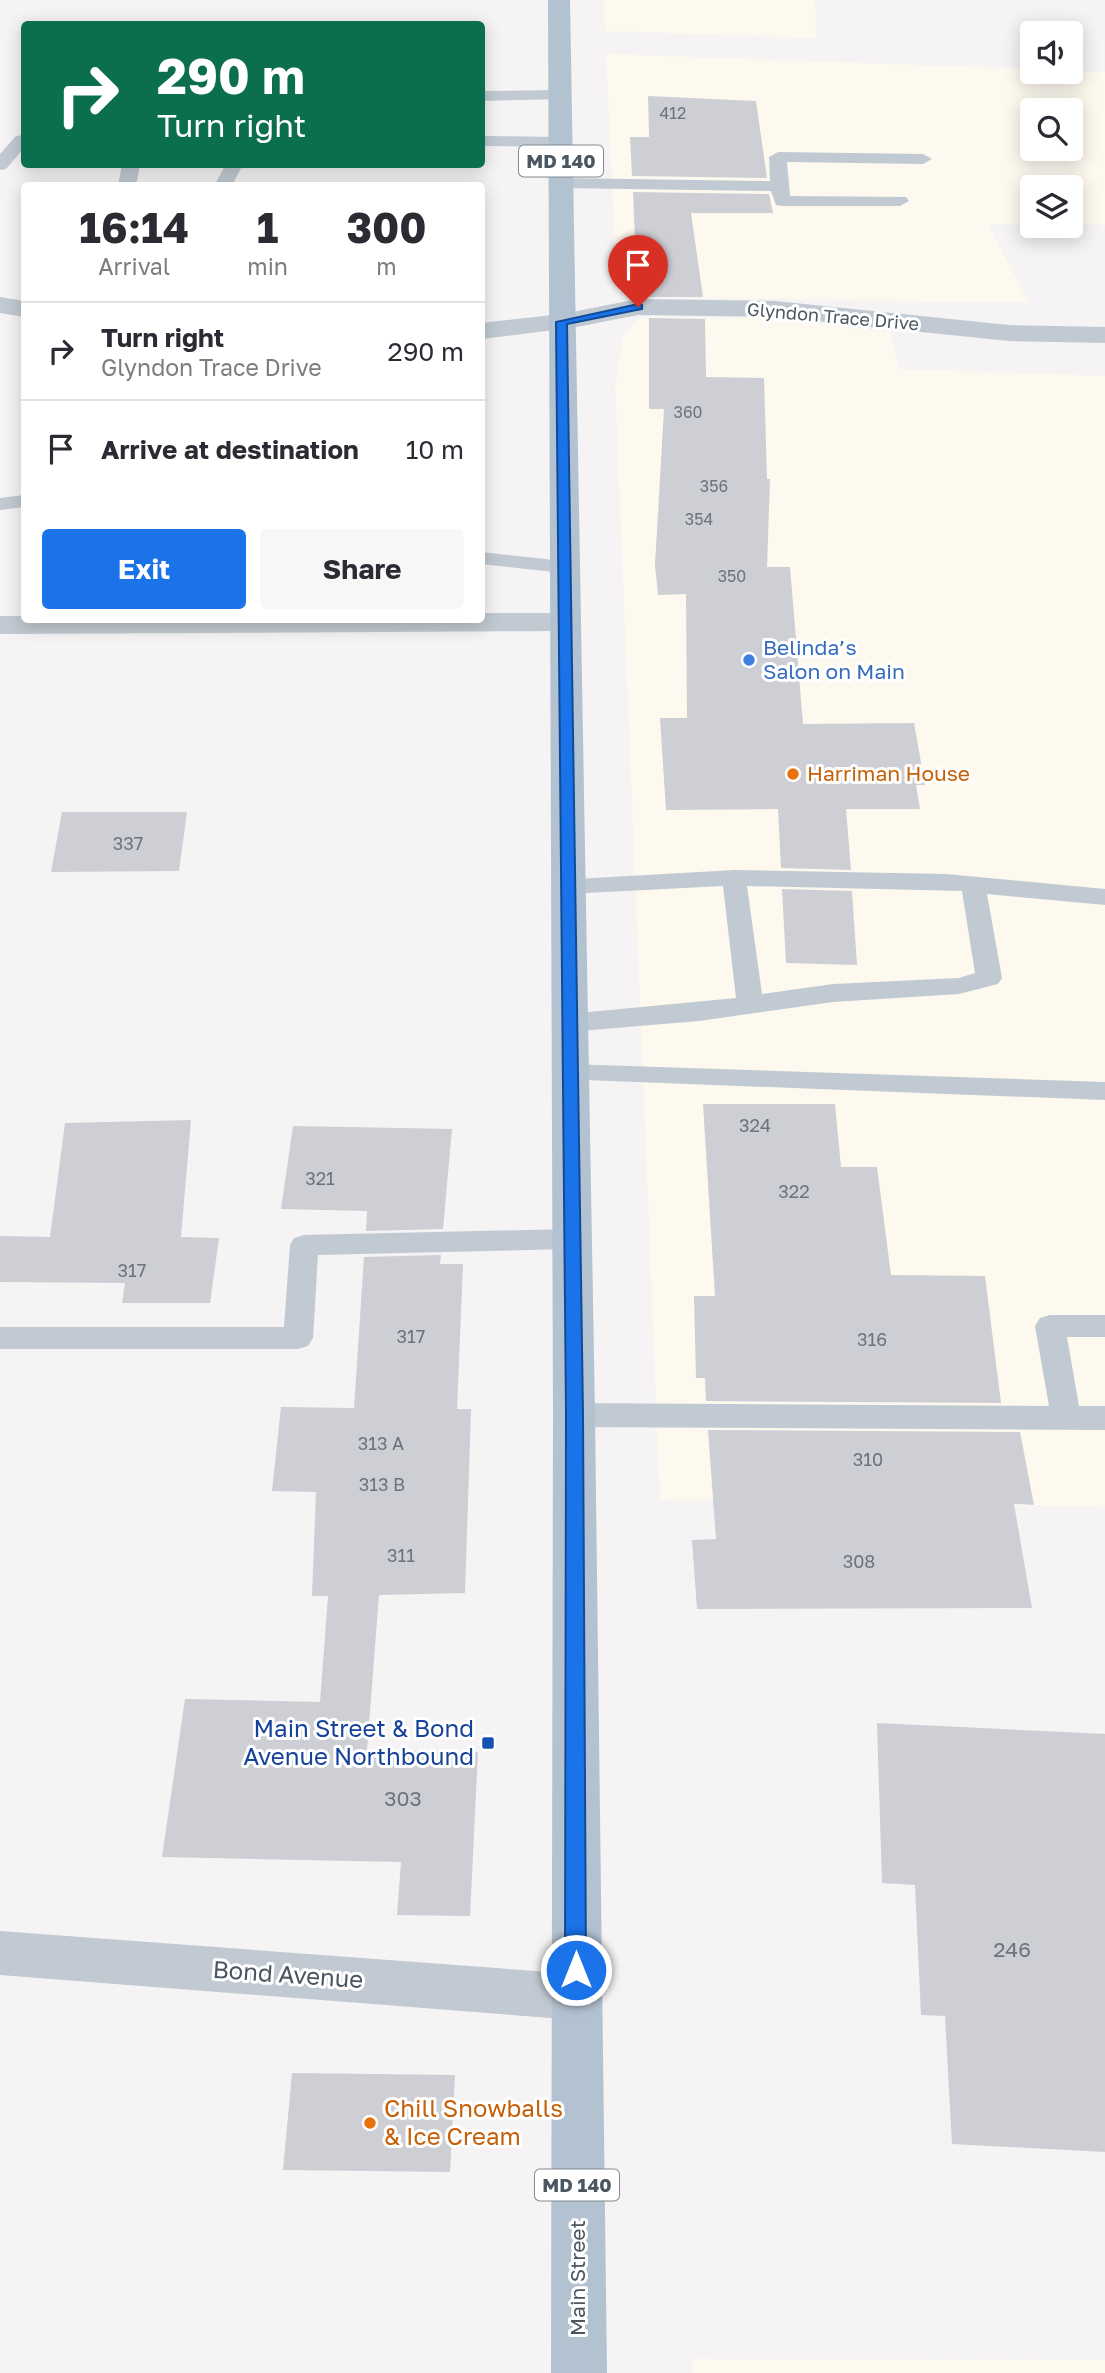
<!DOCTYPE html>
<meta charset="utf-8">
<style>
body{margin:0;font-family:"Golos Text",sans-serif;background:#f7f7f7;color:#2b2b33;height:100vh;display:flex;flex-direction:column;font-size:26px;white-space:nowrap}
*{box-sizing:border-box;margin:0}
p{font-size:23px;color:#7c7c81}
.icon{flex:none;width:38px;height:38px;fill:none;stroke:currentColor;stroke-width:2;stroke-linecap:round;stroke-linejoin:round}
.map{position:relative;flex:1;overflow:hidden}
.details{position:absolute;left:21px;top:182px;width:464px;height:441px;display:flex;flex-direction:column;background:#fff;border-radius:7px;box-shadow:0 4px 18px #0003}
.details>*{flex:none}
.hud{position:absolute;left:21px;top:21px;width:464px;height:147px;border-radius:7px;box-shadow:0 4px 18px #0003;background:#0b6e4f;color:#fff;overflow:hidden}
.buttons{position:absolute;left:1020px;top:21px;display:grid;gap:14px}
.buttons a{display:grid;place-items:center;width:63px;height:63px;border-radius:7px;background:#fff;box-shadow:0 4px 18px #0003;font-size:35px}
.pin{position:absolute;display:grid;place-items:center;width:60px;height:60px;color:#fff;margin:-72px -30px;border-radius:50% 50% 50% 0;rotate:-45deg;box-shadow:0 0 7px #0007}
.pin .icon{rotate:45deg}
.me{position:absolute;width:77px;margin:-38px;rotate:0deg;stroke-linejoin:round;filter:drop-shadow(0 0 5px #0008)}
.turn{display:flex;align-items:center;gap:24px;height:147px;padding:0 21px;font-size:32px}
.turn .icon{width:91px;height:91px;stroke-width:2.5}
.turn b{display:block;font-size:49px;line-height:60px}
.eta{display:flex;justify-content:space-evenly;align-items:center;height:119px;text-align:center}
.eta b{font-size:42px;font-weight:700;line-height:49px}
.button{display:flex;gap:14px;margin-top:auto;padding:14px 21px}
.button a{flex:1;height:80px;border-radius:7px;background:#1a73e8;color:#fff;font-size:28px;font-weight:700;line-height:80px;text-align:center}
.button a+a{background:#f7f7f7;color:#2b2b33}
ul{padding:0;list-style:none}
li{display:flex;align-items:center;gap:21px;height:98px;padding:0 21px;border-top:2px solid #e1e1e2}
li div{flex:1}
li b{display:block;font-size:26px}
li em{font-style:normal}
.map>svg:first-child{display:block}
.commercial{fill:#fdf9ef;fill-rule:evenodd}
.building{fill:#cdcfd5}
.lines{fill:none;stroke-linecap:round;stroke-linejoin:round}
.service{fill:#c1cad2;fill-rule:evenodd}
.minor{fill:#c1cad2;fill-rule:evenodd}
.tertiary{fill:#c1cad2;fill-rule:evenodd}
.primary{fill:#b3c2d1;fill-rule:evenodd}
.route{fill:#1a73e8;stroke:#114b97;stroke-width:2}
.shop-dot{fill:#3f7fe0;stroke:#fff;stroke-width:2.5}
.food-dot{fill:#e8710a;stroke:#fff;stroke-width:2.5}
.transit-dot{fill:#1a4fb4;stroke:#fff;stroke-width:2.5}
.labels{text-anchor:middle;stroke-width:6;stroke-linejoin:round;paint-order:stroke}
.far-number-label{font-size:16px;fill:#6b747e}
.far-street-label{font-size:18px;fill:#4a5661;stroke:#fff}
.number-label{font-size:18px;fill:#6b747e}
.shield{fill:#fff;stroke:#808990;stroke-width:2}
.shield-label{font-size:19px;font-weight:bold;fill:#4a5661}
.shop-label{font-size:21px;fill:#366cbe;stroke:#fff;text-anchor:start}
.food-label{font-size:21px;fill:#c56008;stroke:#fff;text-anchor:start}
.near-number-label{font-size:21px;fill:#6b747e}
.street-label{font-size:21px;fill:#4a5661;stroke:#fff}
.near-transit-label{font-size:24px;fill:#164399;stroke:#fff;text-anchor:end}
.near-street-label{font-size:24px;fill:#4a5661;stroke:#fff}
.near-food-label{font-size:24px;fill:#c56008;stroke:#fff;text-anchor:start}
</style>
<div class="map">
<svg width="1105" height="2373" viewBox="0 0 1105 2373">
<rect width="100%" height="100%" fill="#f5f3f3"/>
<g class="commercial">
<path d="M 604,0 L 815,0 L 816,38 L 605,31 Z"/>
<path d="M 606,54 L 1032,69 L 1032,72 L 1105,72 L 1105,225 L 1071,224 L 1071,187 L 1032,187 L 1032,224 L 988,224 L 1029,303 L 641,297 L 616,278 ZM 1032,110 L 1071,110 L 1071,149 L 1032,149 Z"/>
<path d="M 640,317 L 757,318 L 890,332 L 899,369 L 1105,376 L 1105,1507 L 660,1500 L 615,383 L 623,336 Z"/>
<path d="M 692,2359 L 1105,2360 L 1105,2373 L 692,2373 Z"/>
</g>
<g class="building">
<path d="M 648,96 L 756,101 L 767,178 L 632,176 L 630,137 L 649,137 Z"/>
<path d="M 633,192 L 769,194 L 773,213 L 691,213 L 703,297 L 649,297 L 649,261 L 636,261 Z"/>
<path d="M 649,318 L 705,319 L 706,377 L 764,378 L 767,479 L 770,479 L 767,567 L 790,567 L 803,724 L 914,723 L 925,785 L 916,785 L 920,809 L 846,809 L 851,870 L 781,868 L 778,809 L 666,810 L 660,718 L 687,718 L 686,594 L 658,595 L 655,565 L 664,409 L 649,409 Z"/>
<path d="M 62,812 L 187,812 L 179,871 L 51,872 Z"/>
<path d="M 782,889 L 852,891 L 857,965 L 786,963 Z"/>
<path d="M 703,1104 L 835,1104 L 841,1167 L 877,1167 L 891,1275 L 985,1276 L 1001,1403 L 706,1401 L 705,1378 L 696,1378 L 694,1296 L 715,1296 Z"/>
<path d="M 191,1120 L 181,1237 L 219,1238 L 210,1303 L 122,1303 L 125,1283 L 0,1282 L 0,1236 L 50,1237 L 65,1123 Z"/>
<path d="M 293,1126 L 452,1129 L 443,1229 L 366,1231 L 367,1211 L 281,1209 Z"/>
<path d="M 441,1255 L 440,1264 L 463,1264 L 457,1409 L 471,1409 L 465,1593 L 379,1595 L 367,1750 L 478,1752 L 470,1916 L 397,1915 L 401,1862 L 162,1857 L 185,1699 L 320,1702 L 328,1596 L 312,1596 L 316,1492 L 272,1491 L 281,1407 L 354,1408 L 364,1257 Z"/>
<path d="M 708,1430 L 1020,1432 L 1034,1505 L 1014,1504 L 1032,1608 L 697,1609 L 692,1540 L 716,1539 Z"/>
<path d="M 877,1723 L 1105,1734 L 1105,2152 L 952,2144 L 945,2016 L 921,2015 L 915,1885 L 882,1883 Z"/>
<path d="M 292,2073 L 455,2075 L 450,2172 L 283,2170 Z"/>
</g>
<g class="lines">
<g class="service">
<path d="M 559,90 L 567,95 L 565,99 L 481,101 L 481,91 Z"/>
<path d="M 24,135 L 24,148 L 6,169 L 0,170 L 0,154 L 16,136 Z"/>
<path d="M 481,136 L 561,137 L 570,142 L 561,147 L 481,146 Z"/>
<path d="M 778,152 L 923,154 L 932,159 L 923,164 L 787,162 L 790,196 L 906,197 L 909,201 L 900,206 L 782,206 L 776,205 L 771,191 L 560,188 L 551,183 L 560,178 L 770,181 L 769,157 Z"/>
<path d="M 122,164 L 140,164 L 136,186 L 118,186 Z"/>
<path d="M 226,164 L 243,164 L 232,186 L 214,186 Z"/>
<path d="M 24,495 L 24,507 L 0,510 L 0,498 Z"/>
<path d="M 481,552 L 564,561 L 575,567 L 564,573 L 481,564 Z"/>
<path d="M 734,870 L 946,874 L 1105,889 L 1105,905 L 987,894 L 1002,978 L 998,984 L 959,994 L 833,1002 L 699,1021 L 568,1032 L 559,1029 L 555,1023 L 559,1017 L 568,1014 L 736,998 L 723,886 L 567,894 L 558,892 L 555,886 L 558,880 ZM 747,886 L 962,891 L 975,973 L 959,978 L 833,984 L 762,994 Z"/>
<path d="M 568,1064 L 1105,1082 L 1105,1100 L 559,1079 L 555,1073 L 559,1067 Z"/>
<path d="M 571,1229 L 581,1232 L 585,1239 L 581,1246 L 571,1249 L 318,1255 L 313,1338 L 308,1346 L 298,1349 L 0,1349 L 0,1327 L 284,1327 L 290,1245 L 294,1238 L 304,1235 Z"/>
<path d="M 1050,1315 L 1105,1315 L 1105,1337 L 1067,1337 L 1079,1406 L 1105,1406 L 1105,1430 L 574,1427 L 563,1423 L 559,1415 L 563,1407 L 574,1403 L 1049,1406 L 1035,1326 L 1040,1318 Z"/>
</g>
<g class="minor">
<path d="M 638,299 L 775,301 L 1009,325 L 1105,327 L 1105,343 L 1009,341 L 775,317 L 638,315 L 561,330 L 552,328 L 548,322 L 552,316 Z"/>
<path d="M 481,613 L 564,613 L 575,616 L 579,622 L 575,628 L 564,631 L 0,634 L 0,616 L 24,616 L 24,620 L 481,620 Z"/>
<path d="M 0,1931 L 576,1974 L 594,1981 L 601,1997 L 594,2013 L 576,2020 L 0,1975 Z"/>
</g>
<g class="tertiary">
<path d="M 0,297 L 24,301 L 24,317 L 0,313 Z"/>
<path d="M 561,314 L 570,316 L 574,322 L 570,328 L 481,339 L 481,323 Z"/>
</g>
<path class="primary" d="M 548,0 L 570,0 L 595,1415 L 607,2373 L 551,2373 L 553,1415 Z"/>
</g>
<path class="route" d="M 638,304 L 642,305 L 642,309 L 567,324 L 583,1415 L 586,1970 L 583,1976 L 576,1979 L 568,1976 L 565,1970 L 566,1415 L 556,322 Z"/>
<circle class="shop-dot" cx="749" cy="660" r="7"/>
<g class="food-dot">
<circle cx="793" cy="774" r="7"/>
<circle cx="370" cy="2123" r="7"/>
</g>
<rect class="transit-dot" x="481" y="1736" width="14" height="14" rx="3.5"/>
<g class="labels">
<g class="far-number-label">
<text x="673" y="119">412</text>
<text x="688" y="418">360</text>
<text x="714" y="492">356</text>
<text x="699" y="525">354</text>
<text x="732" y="582">350</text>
</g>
<g class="far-street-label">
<text transform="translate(833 317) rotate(5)" y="6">Glyndon Trace Drive</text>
</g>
<g class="number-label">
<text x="128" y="850">337</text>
<text x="755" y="1132">324</text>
<text x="320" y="1185">321</text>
<text x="794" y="1198">322</text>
<text x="132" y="1277">317</text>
<text x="411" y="1343">317</text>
<text x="872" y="1346">316</text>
<text x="381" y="1450">313 A</text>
<text x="868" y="1466">310</text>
<text x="382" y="1491">313 B</text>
<text x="401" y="1562">311</text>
<text x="859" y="1568">308</text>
</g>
<g class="shield">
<rect x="519" y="145.5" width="84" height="31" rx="5"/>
<rect x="535" y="2169.5" width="84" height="31" rx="5"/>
</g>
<g class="shield-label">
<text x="561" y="168">MD 140</text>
<text x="577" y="2192">MD 140</text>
</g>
<g class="shop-label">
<text x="763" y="655">Belinda’s<tspan x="763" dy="24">Salon on Main</tspan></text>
</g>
<g class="food-label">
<text x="807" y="781">Harriman House</text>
</g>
<g class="near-number-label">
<text x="403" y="1806">303</text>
<text x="1012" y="1957">246</text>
</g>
<g class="street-label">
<text transform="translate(578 2278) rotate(-90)" y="7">Main Street</text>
</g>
<g class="near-transit-label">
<text x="474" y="1737">Main Street &amp; Bond<tspan x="474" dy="28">Avenue Northbound</tspan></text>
</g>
<g class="near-street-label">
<text transform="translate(288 1975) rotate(4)" y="8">Bond Avenue</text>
</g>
<g class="near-food-label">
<text x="384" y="2117">Chill Snowballs<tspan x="384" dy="28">&amp; Ice Cream</tspan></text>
</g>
</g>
</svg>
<div class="buttons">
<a><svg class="icon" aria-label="sound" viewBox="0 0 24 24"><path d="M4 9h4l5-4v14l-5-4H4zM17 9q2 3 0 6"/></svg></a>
<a><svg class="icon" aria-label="search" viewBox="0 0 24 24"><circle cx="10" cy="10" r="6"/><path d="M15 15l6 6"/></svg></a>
<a><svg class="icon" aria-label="layers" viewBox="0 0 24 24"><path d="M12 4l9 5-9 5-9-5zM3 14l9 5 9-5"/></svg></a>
</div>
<div class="pin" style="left:638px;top:307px;background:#d93025"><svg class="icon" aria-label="arrive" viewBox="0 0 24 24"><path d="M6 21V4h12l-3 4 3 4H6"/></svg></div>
<svg class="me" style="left:576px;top:1970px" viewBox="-20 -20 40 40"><circle r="17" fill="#1a73e8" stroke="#fff" stroke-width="3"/><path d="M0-11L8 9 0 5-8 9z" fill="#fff"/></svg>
<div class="hud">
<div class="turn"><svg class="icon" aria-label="right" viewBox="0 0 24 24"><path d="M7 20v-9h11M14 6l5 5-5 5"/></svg><div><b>290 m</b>Turn right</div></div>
</div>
<section class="details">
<div class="eta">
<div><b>16:14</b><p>Arrival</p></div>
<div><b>1</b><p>min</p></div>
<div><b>300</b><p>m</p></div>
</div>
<ul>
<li><svg class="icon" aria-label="right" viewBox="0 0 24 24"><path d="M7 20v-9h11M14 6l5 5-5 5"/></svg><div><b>Turn right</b><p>Glyndon Trace Drive</p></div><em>290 m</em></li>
<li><svg class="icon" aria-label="arrive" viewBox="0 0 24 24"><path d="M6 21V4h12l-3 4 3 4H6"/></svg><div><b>Arrive at destination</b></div><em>10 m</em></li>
</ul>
<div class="button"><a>Exit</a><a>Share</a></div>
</section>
</div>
